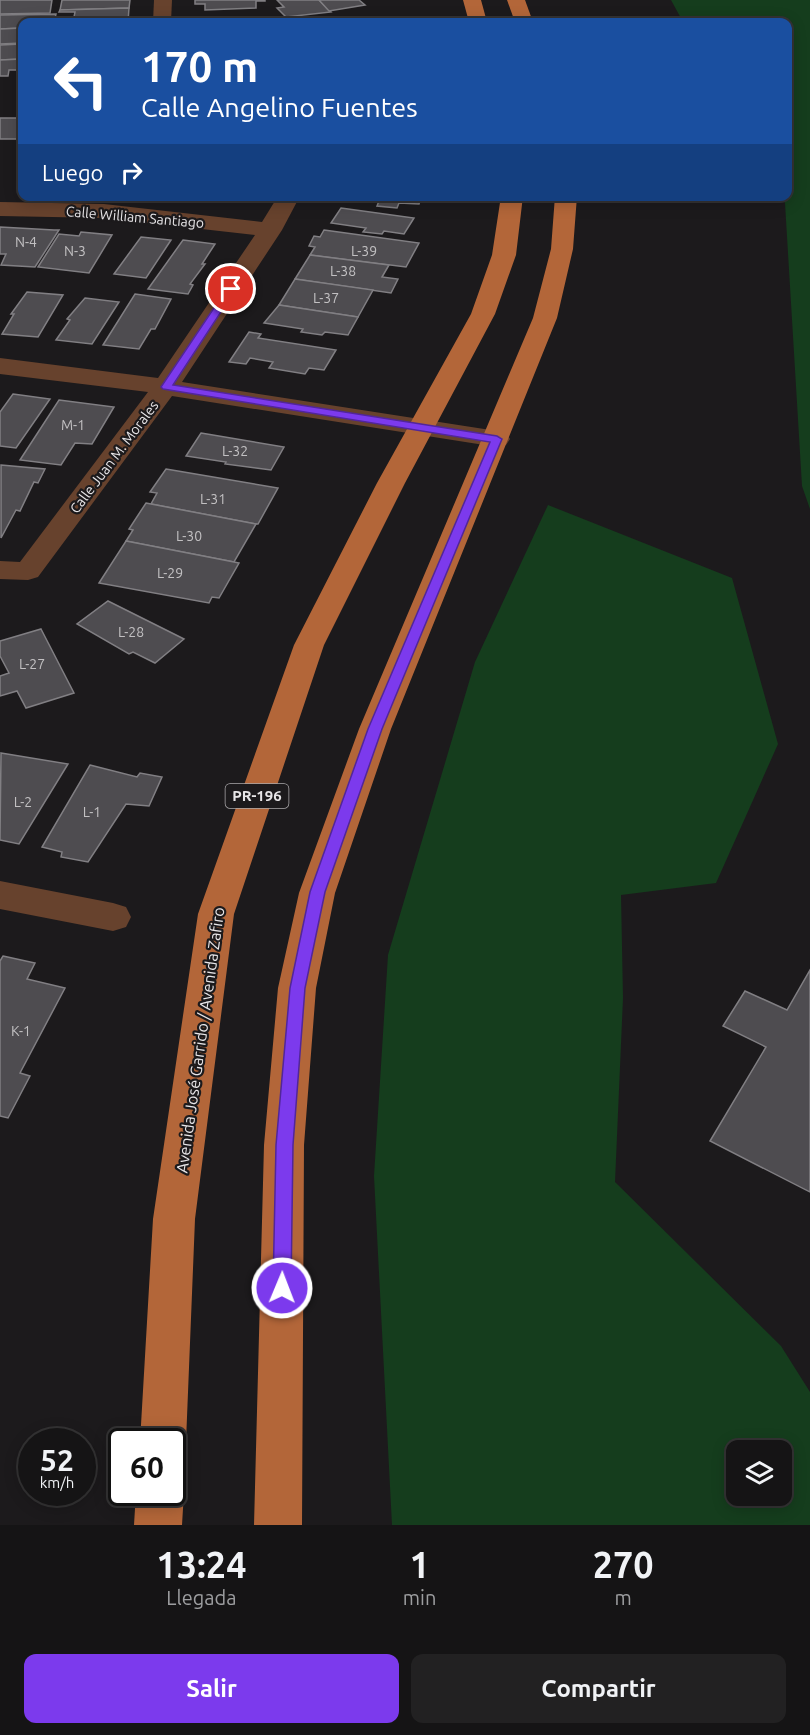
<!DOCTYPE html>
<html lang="es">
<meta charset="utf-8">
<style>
body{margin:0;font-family:Ubuntu,sans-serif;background:#222122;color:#f1f3f6;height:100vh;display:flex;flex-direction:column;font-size:22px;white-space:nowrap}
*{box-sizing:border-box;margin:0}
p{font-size:20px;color:#9d9ea0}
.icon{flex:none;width:33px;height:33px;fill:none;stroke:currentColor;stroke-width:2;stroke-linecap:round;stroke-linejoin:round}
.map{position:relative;height:1525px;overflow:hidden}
.drawer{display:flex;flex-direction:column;background:#151415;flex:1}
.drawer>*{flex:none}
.banner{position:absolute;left:18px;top:18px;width:774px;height:183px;border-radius:12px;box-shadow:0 3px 15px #0003,0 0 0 2px #343334;background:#1a4fa0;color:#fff;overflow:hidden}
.controls{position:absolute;left:726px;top:1440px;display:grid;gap:12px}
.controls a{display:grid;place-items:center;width:66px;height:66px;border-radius:12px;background:#151415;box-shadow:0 3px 15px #0003,0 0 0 2px #343334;font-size:30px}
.speed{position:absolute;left:18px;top:1428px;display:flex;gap:12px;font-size:30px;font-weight:700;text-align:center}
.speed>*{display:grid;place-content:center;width:78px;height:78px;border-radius:50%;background:#151415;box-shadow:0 3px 15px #0003,0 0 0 2px #343334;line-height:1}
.speed small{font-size:15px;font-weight:400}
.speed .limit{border:3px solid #111;border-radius:9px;background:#fff;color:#111}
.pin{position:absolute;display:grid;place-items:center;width:51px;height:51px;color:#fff;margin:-26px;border:3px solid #fff;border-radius:50%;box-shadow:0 2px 6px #0007}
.me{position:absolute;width:66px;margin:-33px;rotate:1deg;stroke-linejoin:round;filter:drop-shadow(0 0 4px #0008)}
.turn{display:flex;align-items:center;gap:21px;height:126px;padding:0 24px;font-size:27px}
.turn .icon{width:78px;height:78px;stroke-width:2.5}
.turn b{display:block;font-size:42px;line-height:51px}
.then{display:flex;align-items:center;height:57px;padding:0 24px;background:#0003;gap:12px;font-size:22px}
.eta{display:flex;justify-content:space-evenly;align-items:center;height:102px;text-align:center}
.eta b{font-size:36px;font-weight:700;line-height:42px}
.button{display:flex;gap:12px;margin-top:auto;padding:12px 24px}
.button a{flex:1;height:69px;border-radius:12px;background:#7c3aed;color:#fff;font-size:24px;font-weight:700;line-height:69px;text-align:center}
.button a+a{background:#222122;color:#f1f3f6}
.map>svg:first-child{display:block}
.green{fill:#153d1d;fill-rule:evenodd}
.building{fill:#4e4c50;stroke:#817f83;stroke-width:1.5}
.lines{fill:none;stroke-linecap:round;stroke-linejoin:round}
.street{fill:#67422d;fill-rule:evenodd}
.primary{fill:#b36639;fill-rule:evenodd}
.route{fill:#7c3aed;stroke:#51269a;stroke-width:1.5}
.labels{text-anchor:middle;stroke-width:4.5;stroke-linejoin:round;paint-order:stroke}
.far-street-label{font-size:14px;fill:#e8e6e8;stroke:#1c1a1c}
.number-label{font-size:14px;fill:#c2c0c2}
.shield{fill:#1c1a1c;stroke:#aba9ab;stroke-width:1.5}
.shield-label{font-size:15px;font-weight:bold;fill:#e8e6e8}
.street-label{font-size:16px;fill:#e8e6e8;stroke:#1c1a1c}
</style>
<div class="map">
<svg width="810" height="1525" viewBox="0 0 810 1525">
<rect width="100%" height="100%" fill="#1c1a1c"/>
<g class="green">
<path d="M 671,0 L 810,0 L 810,509 L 802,486 L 785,203 L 781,197 L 788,196 L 788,22 L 683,22 Z"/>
<path d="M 548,505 L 732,578 L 778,744 L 716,883 L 621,895 L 623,998 L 615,1182 L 781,1346 L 810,1392 L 810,1525 L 392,1525 L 374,1176 L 388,955 L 475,662 ZM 736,1450 L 782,1450 L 782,1496 L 736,1496 Z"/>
</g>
<g class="building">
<path d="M 0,0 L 52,0 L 50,13 L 0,14 Z"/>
<path d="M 62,0 L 130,0 L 129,8 L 60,10 Z"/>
<path d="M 195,0 L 265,0 L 265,1 L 256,1 L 256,8 L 205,10 L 205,4 L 195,4 Z"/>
<path d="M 277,0 L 319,0 L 331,12 L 286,17 L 277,8 L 284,7 Z"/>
<path d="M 319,0 L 359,0 L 365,5 L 329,11 Z"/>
<path d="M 129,8 L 128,22 L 73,22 L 75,12 L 59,12 L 60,10 Z"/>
<path d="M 56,14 L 54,22 L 22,22 L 22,28 L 0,29 L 0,15 Z"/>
<path d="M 188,18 L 240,18 L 239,22 L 188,22 Z"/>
<path d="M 22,28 L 22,43 L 0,44 L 0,29 Z"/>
<path d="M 22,44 L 22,59 L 0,60 L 0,45 Z"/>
<path d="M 22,59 L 22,70 L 9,70 L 8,76 L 0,76 L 0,60 Z"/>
<rect x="0" y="118" width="22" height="21"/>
<path d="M 215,196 L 259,196 L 247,201 L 214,198 Z"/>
<path d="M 347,196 L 421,196 L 419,204 L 399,203 L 397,208 L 377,206 L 379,201 L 346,199 Z"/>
<path d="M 341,208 L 414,218 L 404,234 L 384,231 L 382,234 L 363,232 L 366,228 L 331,223 Z"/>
<path d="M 0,227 L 54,230 L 59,230 L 35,267 L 1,265 L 6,254 L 0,254 Z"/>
<path d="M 324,230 L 419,243 L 406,267 L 310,255 L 315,247 L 309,246 L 314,236 L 320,237 Z"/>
<path d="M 81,232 L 112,235 L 89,273 L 38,267 L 59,234 L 79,236 Z"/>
<path d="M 141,237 L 171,240 L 146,278 L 114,274 Z"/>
<path d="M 183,240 L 215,244 L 202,264 L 205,264 L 190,284 L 193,285 L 188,294 L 148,289 Z"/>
<path d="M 310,255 L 389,265 L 382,277 L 398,279 L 391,293 L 295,279 Z"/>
<path d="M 295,279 L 373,290 L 358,317 L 279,305 Z"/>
<path d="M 27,292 L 63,295 L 38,337 L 2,334 L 14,314 L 11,314 Z"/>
<path d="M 135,294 L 171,299 L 155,329 L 151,329 L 139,349 L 103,345 Z"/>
<path d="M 85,298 L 119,302 L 92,344 L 56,340 L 70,320 L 67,319 Z"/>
<path d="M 279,305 L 358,317 L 348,335 L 325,332 L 322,335 L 301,332 L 303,329 L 264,323 Z"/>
<path d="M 249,332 L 261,334 L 258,338 L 336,350 L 324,370 L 309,368 L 305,374 L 269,368 L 273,362 L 250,358 L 246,364 L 229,362 Z"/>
<path d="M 13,394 L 50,399 L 16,448 L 0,446 L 0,412 Z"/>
<path d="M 59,400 L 114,407 L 92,444 L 75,443 L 61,465 L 20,460 Z"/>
<path d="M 201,433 L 284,447 L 271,470 L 225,464 L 226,462 L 186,456 Z"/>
<path d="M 1,465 L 45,469 L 38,483 L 34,482 L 20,511 L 16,510 L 1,538 Z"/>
<path d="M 166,469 L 278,488 L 258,524 L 256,524 L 151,504 L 157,493 L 150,492 Z"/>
<path d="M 146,503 L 151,504 L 256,524 L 234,562 L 126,541 L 133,530 L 129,529 Z"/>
<path d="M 126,541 L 234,562 L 239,563 L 219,598 L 212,597 L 209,603 L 99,583 Z"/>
<path d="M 108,601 L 184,639 L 155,663 L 133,652 L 129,654 L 77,624 Z"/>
<path d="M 41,629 L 74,693 L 26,708 L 17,691 L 0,696 L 0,676 L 9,673 L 0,656 L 0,641 Z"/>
<path d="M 1,753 L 68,764 L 19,844 L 0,840 Z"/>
<path d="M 90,765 L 137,777 L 140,773 L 162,777 L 149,806 L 126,804 L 88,862 L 61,857 L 62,852 L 42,847 Z"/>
<path d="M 3,956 L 35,963 L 27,979 L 65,988 L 20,1073 L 30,1076 L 8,1118 L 0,1116 L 0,961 Z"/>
<path d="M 810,970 L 810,1192 L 710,1141 L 766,1047 L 723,1026 L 745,991 L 787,1010 Z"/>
</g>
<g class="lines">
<g class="street">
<path d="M 154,0 L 172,0 L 171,22 L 153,22 Z"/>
<path d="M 278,196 L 300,196 L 282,230 L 182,382 L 497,431 L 506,433 L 510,439 L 506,445 L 497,447 L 172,396 L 38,577 L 28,580 L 0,579 L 0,561 L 20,562 L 148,392 L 0,374 L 0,358 L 158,378 L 255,235 L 104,218 L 0,216 L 0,202 L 104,204 L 262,222 Z"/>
<path d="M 0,881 L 113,903 L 126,907 L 131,917 L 126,927 L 113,931 L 0,909 Z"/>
</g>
<g class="primary">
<path d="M 463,0 L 481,0 L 487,22 L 469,22 Z"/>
<path d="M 507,0 L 525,0 L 533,22 L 515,22 Z"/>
<path d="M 501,196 L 523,196 L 516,255 L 495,314 L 405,483 L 324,645 L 234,914 L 195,1219 L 186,1442 L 179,1458 L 172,1461 L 172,1442 L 140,1442 L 153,1219 L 198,914 L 294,645 L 377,483 L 471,314 L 492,255 Z"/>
<path d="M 555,196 L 577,196 L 573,249 L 557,318 L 391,729 L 335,893 L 316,988 L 304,1145 L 302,1525 L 254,1525 L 264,1145 L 278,988 L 299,893 L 359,729 L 533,318 L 551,249 Z"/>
<path d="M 172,1474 L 177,1475 L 184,1492 L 182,1525 L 134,1525 L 136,1492 L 172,1492 Z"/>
</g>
</g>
<path class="route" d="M 231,286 L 236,289 L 173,385 L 497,436 L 502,439 L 382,729 L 325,892 L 305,988 L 293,1145 L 291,1288 L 288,1294 L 282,1297 L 276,1294 L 273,1288 L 276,1145 L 290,988 L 310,892 L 368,729 L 490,442 L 163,389 L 161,387 L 228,287 Z"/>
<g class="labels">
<g class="far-street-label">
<text transform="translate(135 217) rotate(5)" y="5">Calle William Santiago</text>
<text transform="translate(114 457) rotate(-53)" y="5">Calle Juan M. Morales</text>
</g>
<g class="number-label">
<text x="26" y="247">N-4</text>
<text x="75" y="256">N-3</text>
<text x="364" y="256">L-39</text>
<text x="343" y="276">L-38</text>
<text x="326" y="303">L-37</text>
<text x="73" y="430">M-1</text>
<text x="235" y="456">L-32</text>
<text x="213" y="504">L-31</text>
<text x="189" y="541">L-30</text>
<text x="170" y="578">L-29</text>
<text x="131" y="637">L-28</text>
<text x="32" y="669">L-27</text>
<text x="23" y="807">L-2</text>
<text x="92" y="817">L-1</text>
<text x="21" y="1036">K-1</text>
</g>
<rect class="shield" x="225.5" y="784" width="63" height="24" rx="4.5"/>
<g class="shield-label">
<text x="257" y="801">PR-196</text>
</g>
<g class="street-label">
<text transform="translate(200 1040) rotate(-82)" y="6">Avenida José Garrido / Avenida Zafiro</text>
</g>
</g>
</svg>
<div class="controls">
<a><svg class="icon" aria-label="layers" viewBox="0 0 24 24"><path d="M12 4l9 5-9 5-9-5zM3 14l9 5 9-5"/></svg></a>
</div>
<div class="speed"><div>52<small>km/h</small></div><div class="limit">60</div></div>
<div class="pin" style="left:231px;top:289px;background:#d93025"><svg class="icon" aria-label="arrive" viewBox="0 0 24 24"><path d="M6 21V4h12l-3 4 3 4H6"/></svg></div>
<svg class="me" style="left:282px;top:1288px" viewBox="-20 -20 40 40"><circle r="17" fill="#7c3aed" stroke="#fff" stroke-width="3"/><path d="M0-11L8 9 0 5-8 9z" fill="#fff"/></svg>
<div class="banner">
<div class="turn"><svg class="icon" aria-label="left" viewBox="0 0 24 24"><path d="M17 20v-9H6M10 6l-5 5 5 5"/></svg><div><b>170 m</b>Calle Angelino Fuentes</div></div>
<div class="then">Luego<svg class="icon" aria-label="right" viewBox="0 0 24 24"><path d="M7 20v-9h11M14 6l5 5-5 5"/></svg></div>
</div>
</div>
<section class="drawer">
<div class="eta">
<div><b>13:24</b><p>Llegada</p></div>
<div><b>1</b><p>min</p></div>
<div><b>270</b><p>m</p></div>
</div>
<div class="button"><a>Salir</a><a>Compartir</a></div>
</section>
